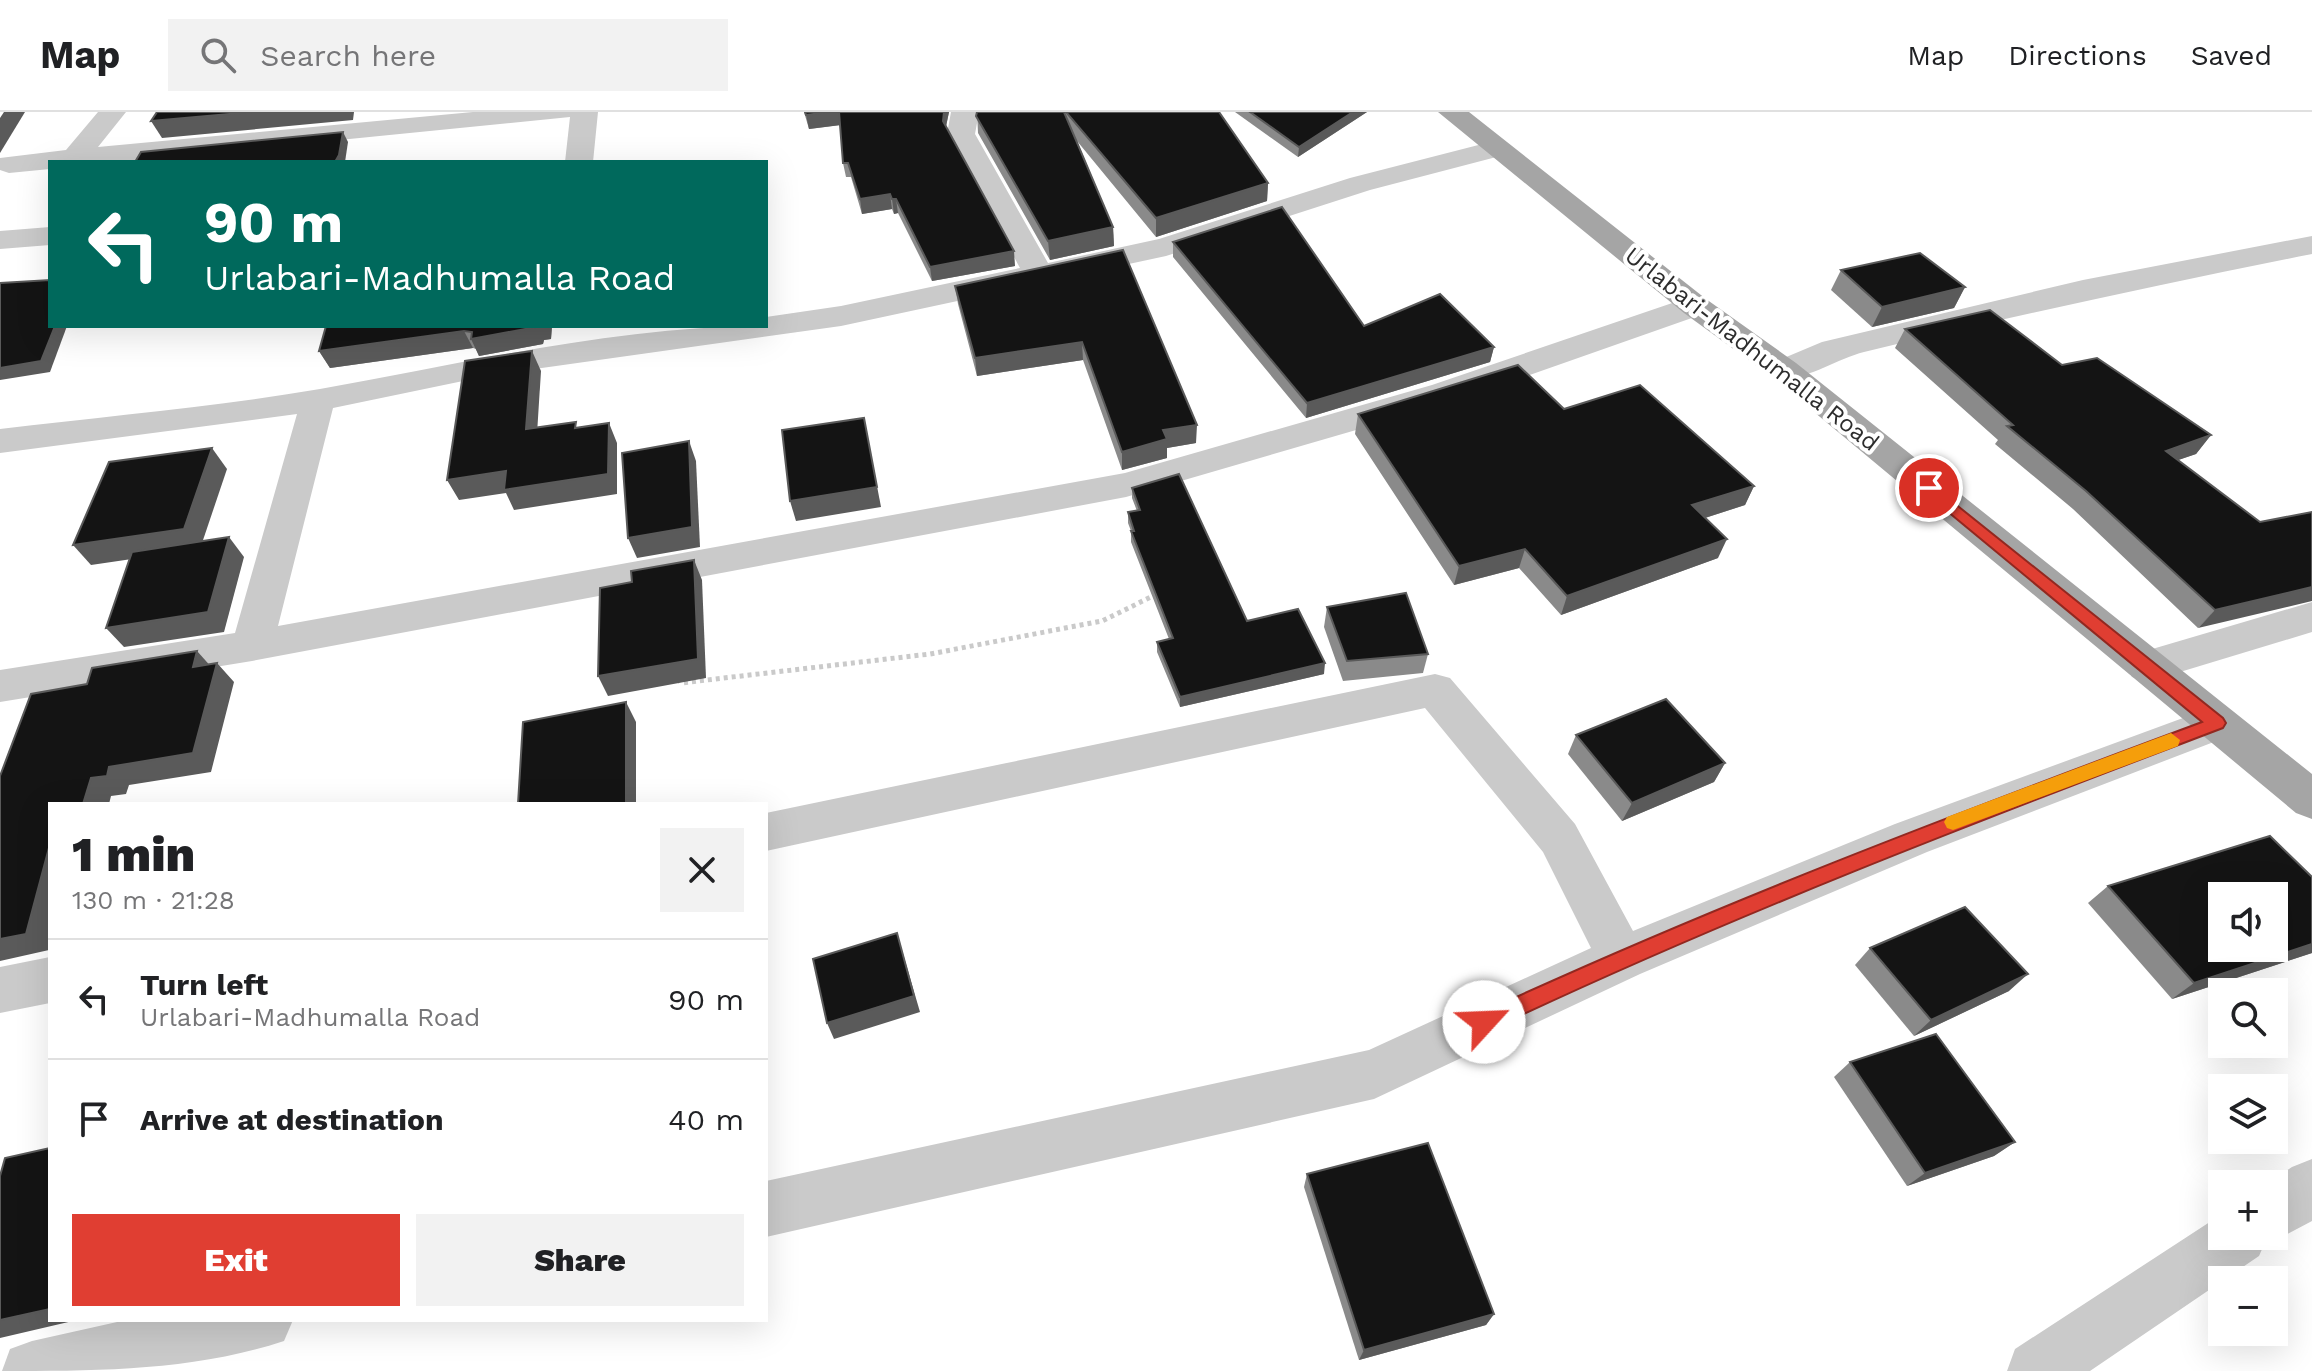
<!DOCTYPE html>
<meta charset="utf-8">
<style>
body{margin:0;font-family:"Work Sans",sans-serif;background:#f2f2f2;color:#202124;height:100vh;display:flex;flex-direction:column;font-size:30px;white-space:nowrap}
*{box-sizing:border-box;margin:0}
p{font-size:26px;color:#757577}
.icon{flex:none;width:44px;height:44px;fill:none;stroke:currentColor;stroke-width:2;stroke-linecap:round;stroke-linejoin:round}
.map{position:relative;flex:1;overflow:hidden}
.drawer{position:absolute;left:48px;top:690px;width:720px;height:520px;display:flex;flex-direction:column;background:#fff;border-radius:0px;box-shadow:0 8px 32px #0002}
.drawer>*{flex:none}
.banner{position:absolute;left:48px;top:48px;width:720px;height:168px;border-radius:0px;box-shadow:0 8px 32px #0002;background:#00695c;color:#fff;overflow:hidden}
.fabs{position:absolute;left:2208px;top:770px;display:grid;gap:16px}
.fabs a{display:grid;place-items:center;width:80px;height:80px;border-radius:0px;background:#fff;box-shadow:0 8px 32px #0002;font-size:40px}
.pin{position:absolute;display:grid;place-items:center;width:68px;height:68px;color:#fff;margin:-34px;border:4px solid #fff;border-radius:50%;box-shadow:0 2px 8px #0007}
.me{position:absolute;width:88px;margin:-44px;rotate:65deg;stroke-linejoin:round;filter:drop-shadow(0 0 6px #0008)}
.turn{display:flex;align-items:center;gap:28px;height:168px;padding:0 24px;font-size:36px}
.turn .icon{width:104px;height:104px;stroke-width:2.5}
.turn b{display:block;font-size:56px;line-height:68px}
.round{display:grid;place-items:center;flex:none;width:84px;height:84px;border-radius:0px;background:#f2f2f2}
.overview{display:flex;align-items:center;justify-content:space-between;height:136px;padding:0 24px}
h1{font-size:48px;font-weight:800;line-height:60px}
.primary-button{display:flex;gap:16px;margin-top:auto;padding:16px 24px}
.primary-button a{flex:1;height:92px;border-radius:0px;background:#e03e32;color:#fff;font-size:32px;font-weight:800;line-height:92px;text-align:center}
.primary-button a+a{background:#f2f2f2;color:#202124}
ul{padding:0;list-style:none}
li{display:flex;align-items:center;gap:24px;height:120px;padding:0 24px;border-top:2px solid #e0e0e0}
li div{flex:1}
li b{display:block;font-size:30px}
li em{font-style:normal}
header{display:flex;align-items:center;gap:48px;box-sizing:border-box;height:112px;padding:0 40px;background:#fff;border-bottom:2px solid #e0e0e0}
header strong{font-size:38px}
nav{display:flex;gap:44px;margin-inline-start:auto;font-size:28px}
.search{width:560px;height:72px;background:#f2f2f2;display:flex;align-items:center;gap:20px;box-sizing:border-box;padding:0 28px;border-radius:0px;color:#757577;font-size:30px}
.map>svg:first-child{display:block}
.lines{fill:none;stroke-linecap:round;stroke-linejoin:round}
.path{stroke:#cacaca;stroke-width:5;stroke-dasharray:4 4;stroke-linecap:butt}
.minor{fill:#cacaca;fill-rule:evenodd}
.major{fill:#a5a5a5;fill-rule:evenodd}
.wall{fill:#8a8a8a}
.shaded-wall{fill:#5a5a5a}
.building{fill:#141414;stroke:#5a5a5a;stroke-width:2;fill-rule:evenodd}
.route{fill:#e03e32;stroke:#922820;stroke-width:2}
.slow{fill:#f59e0b}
.labels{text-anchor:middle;stroke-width:8;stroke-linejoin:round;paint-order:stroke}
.street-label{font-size:24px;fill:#2d2d2d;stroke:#fff}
</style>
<header>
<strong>Map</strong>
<div class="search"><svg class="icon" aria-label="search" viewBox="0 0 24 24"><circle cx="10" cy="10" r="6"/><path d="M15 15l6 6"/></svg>Search here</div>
<nav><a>Map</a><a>Directions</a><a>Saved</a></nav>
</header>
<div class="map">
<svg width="2312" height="1259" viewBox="0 0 2312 1259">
<rect width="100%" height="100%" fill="#fff"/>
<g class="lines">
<path class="path" d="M 678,567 L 681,571 L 930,542 L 1102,509 L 1155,483"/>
<g class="minor">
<path d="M 98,0 L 126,0 L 98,35 L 473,0 L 598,0 L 593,50 L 565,50 L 570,5 L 120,50 L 50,50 L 50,57 L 9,61 L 0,58 L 0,46 L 66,38 Z"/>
<path d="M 951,0 L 979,0 L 975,22 L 1048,151 L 1159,127 L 1350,66 L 1494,29 L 1504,31 L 1508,37 L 1504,43 L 1370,78 L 1166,144 L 841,214 L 492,263 L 333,296 L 278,514 L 1125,361 L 1432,273 L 1684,187 L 1695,184 L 1706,187 L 1711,194 L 1706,201 L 1456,289 L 1126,385 L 252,549 L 0,590 L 0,558 L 235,521 L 297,302 L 0,341 L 0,317 C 106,304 215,295 320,277 C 468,251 615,214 766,214 L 766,205 L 841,194 L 1020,156 L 947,22 Z"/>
<path d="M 50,115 L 50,133 L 0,137 L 0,119 Z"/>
<path d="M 2312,124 L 2312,142 C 2162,172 2013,204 1864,240 C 1835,247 1801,273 1772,265 L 1767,258 L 1772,251 L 1822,230 L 2083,168 Z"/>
<path d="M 2312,490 L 2312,520 L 2147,570 L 2132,565 L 2126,554 L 2132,543 Z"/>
<path d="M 1435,562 L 1450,566 L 1575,712 L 1633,819 L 1895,712 L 2202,599 L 2217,594 L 2232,599 L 2239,611 L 2232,623 L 1927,740 L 1640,862 L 1374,987 L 766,1125 L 766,1069 L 1369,938 L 1591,836 L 1543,740 L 1425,596 L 766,739 L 766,701 Z"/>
<path d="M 50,845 L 50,891 L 0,901 L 0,855 Z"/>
<path d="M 2312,1047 L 2312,1109 L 2274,1129 L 2267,1126 L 2259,1144 L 2090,1259 L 2007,1259 L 2015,1237 L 2219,1104 L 2222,1102 L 2222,1124 L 2274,1124 L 2274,1072 L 2267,1072 L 2292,1055 Z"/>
<path d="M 126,1208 L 293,1208 L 284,1229 C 193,1259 98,1259 2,1259 L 10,1237 L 32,1229 Z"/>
</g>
<path class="major" d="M 1438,0 L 1469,0 L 1706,187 L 1796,251 L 2312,662 L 2312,707 L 2296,701 L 1772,265 L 1684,201 Z"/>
</g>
<g class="wall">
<path d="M 804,0 L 949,0 L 946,15 L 1015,154 L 932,169 L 898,101 L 894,102 L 892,97 L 862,102 L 851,65 L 846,65 L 843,51 L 840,13 L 809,17 Z"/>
<path d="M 977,0 L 1219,0 L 1268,71 L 1267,89 L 1156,125 L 1077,29 L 1113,115 L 1114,134 L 1050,148 L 978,21 Z"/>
<path d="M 1235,0 L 1367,0 L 1298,45 Z"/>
<path d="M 1173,130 L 1364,214 L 1494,235 L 1490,250 L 1306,306 L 1173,145 Z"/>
<path d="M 1123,138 L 1196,331 L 1167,336 L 1167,346 L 1122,358 L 1083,248 L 977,264 L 958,192 L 955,174 Z"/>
<path d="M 1841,158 L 1965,175 L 1954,196 L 1872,215 L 1831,178 Z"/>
<path d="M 326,214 L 552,214 L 551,227 L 544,228 L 543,232 L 479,244 L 476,237 L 473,236 L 330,256 L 319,239 Z"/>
<path d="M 1905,217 L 2062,253 L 2211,323 L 2196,342 L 2178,348 L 2260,410 L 2312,400 L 2198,516 L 2073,397 L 1995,332 L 1998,328 L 1895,236 Z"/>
<path d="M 1564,297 L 1754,374 L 1745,393 L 1705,406 L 1718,446 L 1561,503 L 1519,456 L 1454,473 L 1355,322 L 1358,302 Z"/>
<path d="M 1132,376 L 1247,509 L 1324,562 L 1180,595 L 1157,540 L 1157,530 L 1169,527 L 1131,430 L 1131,419 L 1128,411 L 1128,400 L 1137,399 L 1132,386 Z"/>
<path d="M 1327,495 L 1428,542 L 1423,561 L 1343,569 L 1324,515 Z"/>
<path d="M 1576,623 L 1725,651 L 1714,670 L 1622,709 L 1568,642 Z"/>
<path d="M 2312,765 L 2312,841 L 2172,887 L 2088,791 L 2108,774 Z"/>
<path d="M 1870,836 L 2009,879 L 1914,924 L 1855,853 Z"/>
<path d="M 1850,950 L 2015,1030 L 1994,1044 L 1907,1074 L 1834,965 Z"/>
<path d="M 1307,1062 L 1494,1202 L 1486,1213 L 1359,1248 L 1304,1075 Z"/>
</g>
<g class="shaded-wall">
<path d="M 4,0 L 25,0 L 0,41 L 0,6 Z"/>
<path d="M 252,0 L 354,0 L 353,8 L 162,26 L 151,9 Z"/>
<path d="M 829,0 L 839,0 L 841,13 L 809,17 L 806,3 Z"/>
<path d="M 944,0 L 949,0 L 944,23 L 943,9 Z"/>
<path d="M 1353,0 L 1367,0 L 1298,45 L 1299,35 Z"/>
<path d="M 343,20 L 348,30 L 345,50 L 335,50 Z"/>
<path d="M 1268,71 L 1267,89 L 1156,125 L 1156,106 Z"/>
<path d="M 890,82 L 892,97 L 862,102 L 860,87 Z"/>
<path d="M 892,87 L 896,87 L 898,101 L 894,102 Z"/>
<path d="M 1113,115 L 1114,134 L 1050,148 L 1048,129 Z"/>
<path d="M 1014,139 L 1015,154 L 932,169 L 930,155 Z"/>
<path d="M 1965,175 L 1954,196 L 1872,215 L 1882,195 Z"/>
<path d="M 55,214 L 67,214 L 50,260 L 0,268 L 0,256 Z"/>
<path d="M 536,214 L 552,214 L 551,227 L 544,228 L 543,232 L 479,244 L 471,227 Z"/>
<path d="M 464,219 L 473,236 L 330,256 L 319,239 Z"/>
<path d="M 1082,230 L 1083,248 L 977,264 L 975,246 Z"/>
<path d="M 1494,235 L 1490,250 L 1306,306 L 1307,291 Z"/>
<path d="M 532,239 L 541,259 L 536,337 L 526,317 Z"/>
<path d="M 864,306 L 881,395 L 796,409 L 790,389 Z"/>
<path d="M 609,311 L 617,331 L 617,382 L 514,398 L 506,381 L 459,388 L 447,368 Z"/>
<path d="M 1197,313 L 1196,331 L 1167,336 L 1167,346 L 1122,358 L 1122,340 L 1163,318 Z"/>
<path d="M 2211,323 L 2196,342 L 2152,357 L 2166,339 Z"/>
<path d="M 689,329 L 696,349 L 700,435 L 637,446 L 628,426 Z"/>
<path d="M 212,336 L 227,357 L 200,437 L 91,453 L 73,433 Z"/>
<path d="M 1754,374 L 1745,393 L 1683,413 L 1692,393 Z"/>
<path d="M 229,425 L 244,445 L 224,520 L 124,535 L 106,516 Z"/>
<path d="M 1727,427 L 1718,446 L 1561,503 L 1567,484 Z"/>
<path d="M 1525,437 L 1519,456 L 1454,473 L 1459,454 Z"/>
<path d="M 694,448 L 702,468 L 706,566 L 608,584 L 598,564 Z"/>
<path d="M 2312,475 L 2312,489 L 2198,516 L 2215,498 Z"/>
<path d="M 197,539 L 214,558 L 193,555 Z"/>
<path d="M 217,551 L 234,570 L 211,660 L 129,673 L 126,682 L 111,684 L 109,692 L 83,692 L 91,666 L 109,655 Z"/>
<path d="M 1325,551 L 1324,562 L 1180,595 L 1180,585 Z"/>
<path d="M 626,590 L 636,610 L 636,692 L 626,692 Z"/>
<path d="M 1725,651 L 1714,670 L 1622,709 L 1632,691 Z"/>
<path d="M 50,732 L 50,833 L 49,838 L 0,849 L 0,827 Z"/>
<path d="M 897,821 L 920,900 L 834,927 L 827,911 Z"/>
<path d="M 2312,832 L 2312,841 L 2172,887 L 2194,871 Z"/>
<path d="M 2028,862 L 2009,879 L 1914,924 L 1931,908 Z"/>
<path d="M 2015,1030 L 1994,1044 L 1907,1074 L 1925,1061 Z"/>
<path d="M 50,1197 L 50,1208 L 77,1208 L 0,1226 L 0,1208 Z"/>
<path d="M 1494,1202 L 1486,1213 L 1359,1248 L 1364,1238 Z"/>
</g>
<g class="building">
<path d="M 157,0 L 252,0 L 151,9 Z"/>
<path d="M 805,0 L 829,0 L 806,3 Z"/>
<path d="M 839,0 L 944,0 L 943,9 L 1014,139 L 930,155 L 896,87 L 892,87 L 890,82 L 860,87 L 848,51 L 843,51 Z"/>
<path d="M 977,0 L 1064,0 L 1113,115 L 1048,129 L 976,4 Z"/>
<path d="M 1066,0 L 1219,0 L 1268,71 L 1156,106 Z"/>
<path d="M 1250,0 L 1353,0 L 1299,35 Z"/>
<path d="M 343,20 L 339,43 L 335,50 L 135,50 L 141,40 Z"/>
<path d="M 1282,95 L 1364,214 L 1440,182 L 1494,235 L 1307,291 L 1173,130 Z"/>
<path d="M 1123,138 L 1197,313 L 1163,318 L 1167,327 L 1122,340 L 1082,230 L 975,246 L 955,174 Z"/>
<path d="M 1920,141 L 1965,175 L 1882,195 L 1841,158 Z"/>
<path d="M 50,168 L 50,214 L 55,214 L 41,249 L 0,256 L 0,171 Z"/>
<path d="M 1990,198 L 2062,253 L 2097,246 L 2211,323 L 2166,339 L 2260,410 L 2312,400 L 2312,475 L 2215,498 L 2086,379 L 2007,314 L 2013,313 L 1905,217 Z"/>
<path d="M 326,214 L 536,214 L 536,215 L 471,227 L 472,220 L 464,219 L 319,239 Z"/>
<path d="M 532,239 L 526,317 L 576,310 L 575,316 L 609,311 L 608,362 L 504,378 L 506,359 L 447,368 L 465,249 Z"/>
<path d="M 1518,253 L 1564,297 L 1640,273 L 1754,374 L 1692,393 L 1727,427 L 1567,484 L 1525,437 L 1459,454 L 1358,302 Z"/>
<path d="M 864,306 L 877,375 L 790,389 L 782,318 Z"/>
<path d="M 689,329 L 692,415 L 628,426 L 622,341 Z"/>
<path d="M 212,336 L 184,417 L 73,433 L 109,350 Z"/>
<path d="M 1179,362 L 1247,509 L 1298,497 L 1325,551 L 1180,585 L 1157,530 L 1173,526 L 1131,419 L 1134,419 L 1128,400 L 1140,398 L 1132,376 Z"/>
<path d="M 229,425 L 208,500 L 106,516 L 132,440 Z"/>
<path d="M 694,448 L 698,547 L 598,564 L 600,476 L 632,470 L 631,459 Z"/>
<path d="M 1406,481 L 1428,542 L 1347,549 L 1327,495 Z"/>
<path d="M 197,539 L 193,555 L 217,551 L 193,641 L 109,655 L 107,664 L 91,666 L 83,692 L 50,692 L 50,732 L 26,822 L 0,827 L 0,664 L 31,582 L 87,572 L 92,556 Z"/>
<path d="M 1666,587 L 1725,651 L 1632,691 L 1576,623 Z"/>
<path d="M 626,590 L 626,692 L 518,692 L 523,610 Z"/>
<path d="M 2270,724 L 2312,765 L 2312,832 L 2194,871 L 2108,774 ZM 2222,784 L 2274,784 L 2274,836 L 2222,836 Z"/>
<path d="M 1965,795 L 2028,862 L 1931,908 L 1870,836 Z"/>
<path d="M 897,821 L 914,884 L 827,911 L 813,847 Z"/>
<path d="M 1936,922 L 2015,1030 L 1925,1061 L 1850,950 Z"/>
<path d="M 1428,1031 L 1494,1202 L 1364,1238 L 1307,1062 Z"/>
<path d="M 50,1036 L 50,1197 L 0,1208 L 0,1064 L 5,1046 Z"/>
</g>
<path class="route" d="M 1929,371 L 2223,606 L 2226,611 L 2223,616 C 1976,710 1730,804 1492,917 L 1484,920 L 1477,917 L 1474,910 L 1477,903 C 1714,793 1957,701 2202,610 L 1924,380 L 1924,373 Z"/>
<path class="slow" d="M 2171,621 L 2180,628 L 2178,634 L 1953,718 L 1947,716 L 1944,710 L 1947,705 Z"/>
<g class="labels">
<g class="street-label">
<text transform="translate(1752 237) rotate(38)" y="8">Urlabari-Madhumalla Road</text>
</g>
</g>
</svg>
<div class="fabs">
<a><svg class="icon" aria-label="sound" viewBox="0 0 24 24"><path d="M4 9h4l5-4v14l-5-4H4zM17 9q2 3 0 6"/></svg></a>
<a><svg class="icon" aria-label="search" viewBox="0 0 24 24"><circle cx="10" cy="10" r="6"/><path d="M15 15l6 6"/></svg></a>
<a><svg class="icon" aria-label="layers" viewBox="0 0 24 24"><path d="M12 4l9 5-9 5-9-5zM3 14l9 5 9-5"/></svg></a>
<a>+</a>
<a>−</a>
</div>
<div class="pin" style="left:1929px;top:376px;background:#d93025"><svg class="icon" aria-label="arrive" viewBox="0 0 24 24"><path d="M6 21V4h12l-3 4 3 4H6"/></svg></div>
<svg class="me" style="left:1484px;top:910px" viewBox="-20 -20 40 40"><circle r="19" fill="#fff"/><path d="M0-13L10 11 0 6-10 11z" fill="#e03e32"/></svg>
<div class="banner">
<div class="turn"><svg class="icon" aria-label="left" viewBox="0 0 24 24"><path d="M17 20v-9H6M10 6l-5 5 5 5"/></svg><div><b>90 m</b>Urlabari-Madhumalla Road</div></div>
</div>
<section class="drawer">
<div class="overview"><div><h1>1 min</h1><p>130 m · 21:28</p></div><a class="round"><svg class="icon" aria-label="close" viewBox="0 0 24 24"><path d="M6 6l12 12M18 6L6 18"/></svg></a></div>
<ul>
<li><svg class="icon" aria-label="left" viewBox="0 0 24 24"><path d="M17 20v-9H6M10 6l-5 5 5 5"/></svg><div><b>Turn left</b><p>Urlabari-Madhumalla Road</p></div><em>90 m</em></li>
<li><svg class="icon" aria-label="arrive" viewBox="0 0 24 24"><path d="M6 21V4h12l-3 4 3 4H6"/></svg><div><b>Arrive at destination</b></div><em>40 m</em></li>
</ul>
<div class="primary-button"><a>Exit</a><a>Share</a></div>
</section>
</div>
